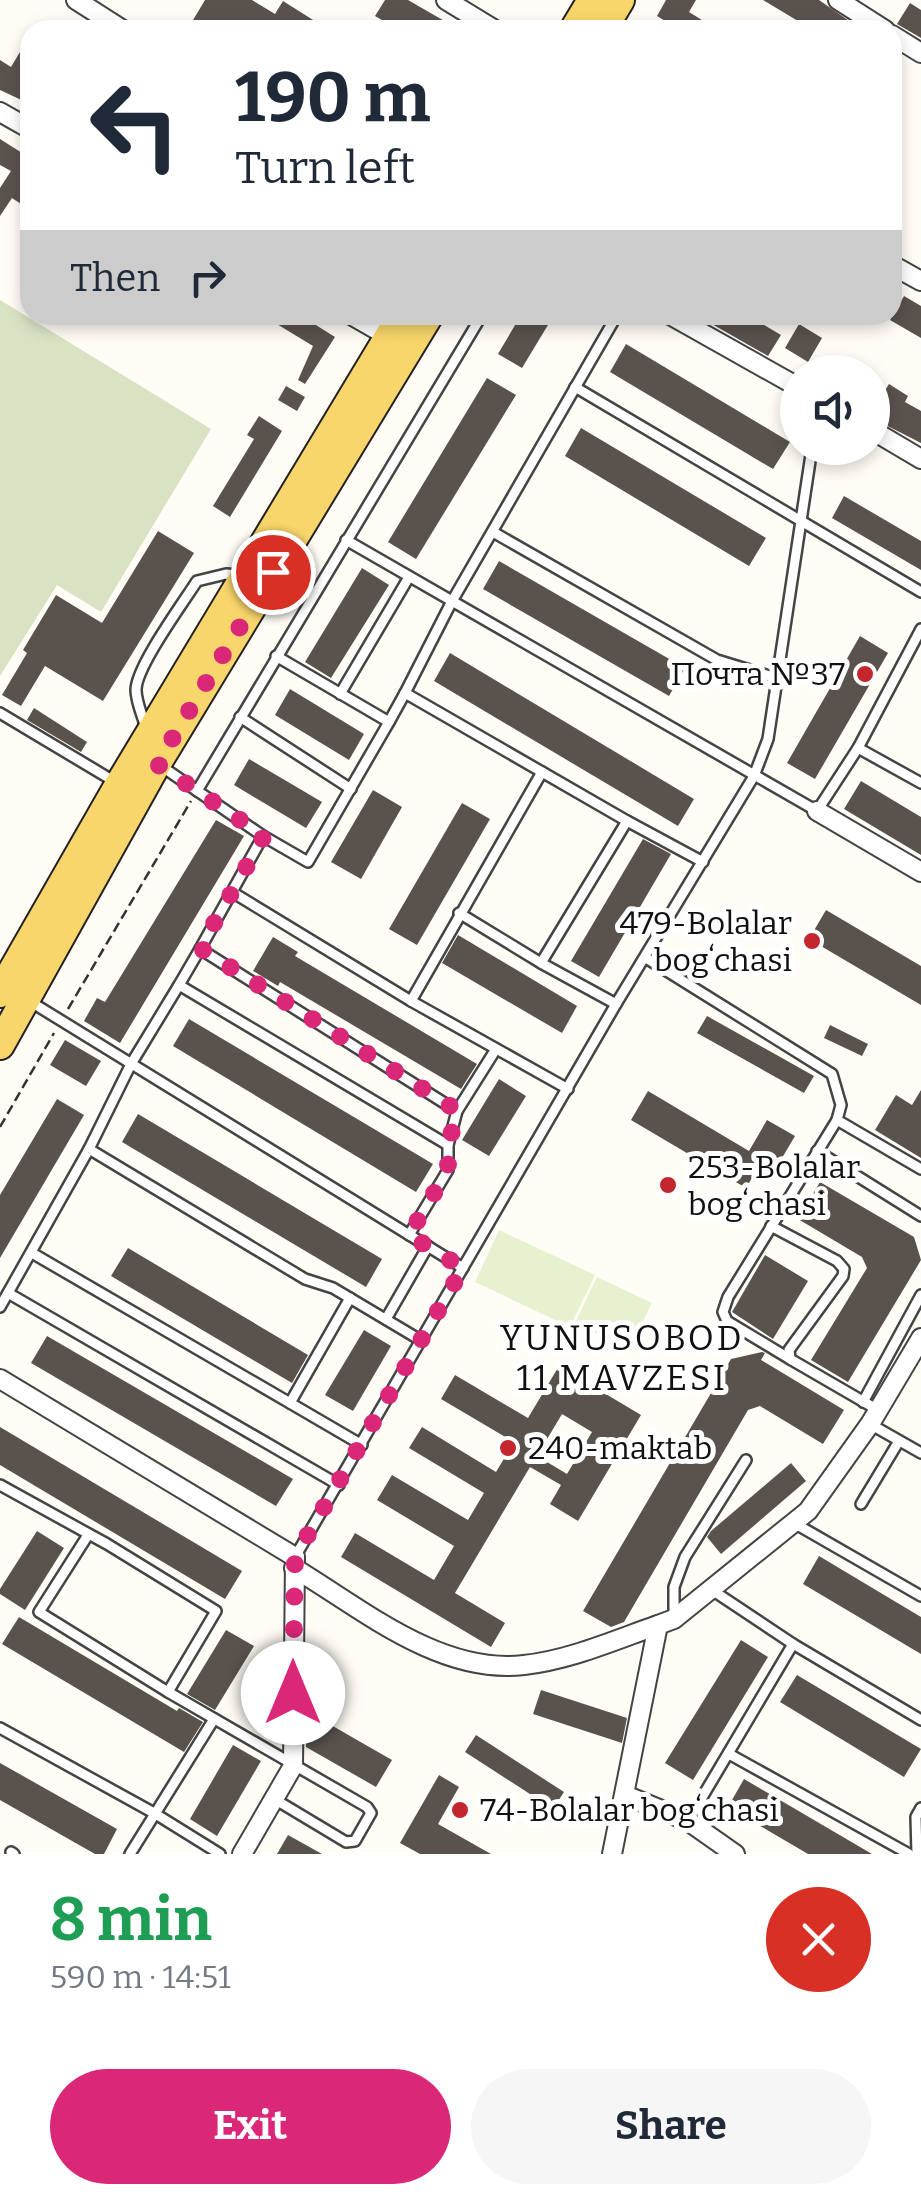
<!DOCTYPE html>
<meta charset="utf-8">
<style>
body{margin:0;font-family:Bitter,serif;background:#f6f6f7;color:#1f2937;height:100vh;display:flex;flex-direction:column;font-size:38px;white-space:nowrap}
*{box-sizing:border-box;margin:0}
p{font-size:32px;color:#747a83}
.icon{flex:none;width:55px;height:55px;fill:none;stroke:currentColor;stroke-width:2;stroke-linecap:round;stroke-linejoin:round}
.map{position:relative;height:1854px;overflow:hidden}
.drawer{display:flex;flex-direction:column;background:#fff;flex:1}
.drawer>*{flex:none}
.hud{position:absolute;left:20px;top:20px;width:882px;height:305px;border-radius:30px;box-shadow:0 5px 15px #0003;background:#fff;color:#1f2937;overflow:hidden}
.buttons{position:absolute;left:780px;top:355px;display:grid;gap:20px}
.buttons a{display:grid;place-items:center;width:110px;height:110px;border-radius:50%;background:#fff;box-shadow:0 5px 15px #0003;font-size:50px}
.pin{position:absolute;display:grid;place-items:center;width:85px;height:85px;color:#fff;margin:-42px;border:5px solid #fff;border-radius:50%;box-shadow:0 2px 10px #0007}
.me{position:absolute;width:110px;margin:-55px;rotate:0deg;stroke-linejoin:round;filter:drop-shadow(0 0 8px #0008)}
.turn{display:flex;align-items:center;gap:35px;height:210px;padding:0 50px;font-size:45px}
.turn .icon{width:130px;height:130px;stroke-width:2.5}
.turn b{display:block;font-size:70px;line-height:85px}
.then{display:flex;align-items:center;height:95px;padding:0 50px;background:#0003;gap:20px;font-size:38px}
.round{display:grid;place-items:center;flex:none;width:105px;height:105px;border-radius:52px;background:#f6f6f7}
.headline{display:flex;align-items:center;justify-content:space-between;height:170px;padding:0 50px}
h1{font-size:60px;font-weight:700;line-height:75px;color:#1e9e55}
.primary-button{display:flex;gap:20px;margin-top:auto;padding:20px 50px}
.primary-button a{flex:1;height:115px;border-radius:60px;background:#db2777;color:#fff;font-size:40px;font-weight:700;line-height:115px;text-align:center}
.primary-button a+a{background:#f6f6f7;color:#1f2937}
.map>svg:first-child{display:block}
.cemetery{fill:#d9e3c4}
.pitch{fill:#e6f2cf}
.building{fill:#5a524d;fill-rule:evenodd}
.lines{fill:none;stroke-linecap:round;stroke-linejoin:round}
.service-casing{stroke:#444;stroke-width:14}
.minor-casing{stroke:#444;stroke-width:22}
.primary-casing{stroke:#222;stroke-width:32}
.path{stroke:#333;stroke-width:2.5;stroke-dasharray:10 5;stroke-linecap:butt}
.service{stroke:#fff;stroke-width:9}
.minor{stroke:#fff;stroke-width:18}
.primary{stroke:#f9d66b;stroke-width:28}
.route{stroke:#db2777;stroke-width:18;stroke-dasharray:0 32.4}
.poi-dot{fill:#c4262e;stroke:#fff;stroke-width:4}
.labels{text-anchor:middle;stroke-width:10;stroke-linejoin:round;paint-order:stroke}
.poi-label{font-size:32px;fill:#111;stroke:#fff;text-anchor:start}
.neighbourhood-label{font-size:35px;letter-spacing:2.5px;fill:#111;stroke:#fff}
</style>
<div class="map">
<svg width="921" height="1854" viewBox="0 0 921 1854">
<rect width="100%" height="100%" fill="#fffdf5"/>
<path class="cemetery" d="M 0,300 L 211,429 L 101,612 L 57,585 L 0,676 Z"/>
<g class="pitch">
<path d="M 499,1230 L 595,1275 L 570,1327 L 475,1282 Z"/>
<path d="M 597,1277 L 652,1303 L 629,1350 L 575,1323 Z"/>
</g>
<g class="building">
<path d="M 205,0 L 252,0 L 275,14 L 283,1 L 329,30 L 187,30 Z"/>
<path d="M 385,0 L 408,0 L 460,30 L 399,30 L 375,16 Z"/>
<path d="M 666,0 L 696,0 L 689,12 L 718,30 L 680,30 L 657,16 Z"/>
<path d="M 763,0 L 819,0 L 862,30 L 813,30 Z"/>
<path d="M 910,3 L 921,10 L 921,38 L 897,24 Z"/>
<path d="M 30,35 L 30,104 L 0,90 L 0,60 L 11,67 Z"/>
<path d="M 0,139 L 30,158 L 30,210 L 12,198 L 0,216 L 0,188 L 11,171 L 0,165 Z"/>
<path d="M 904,296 L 921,306 L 921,338 L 890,320 Z"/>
<path d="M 262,315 L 300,315 L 335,337 L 305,384 L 298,380 L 313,346 Z"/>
<path d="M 521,315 L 554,315 L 522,368 L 498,354 Z"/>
<path d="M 696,315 L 747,315 L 781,335 L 768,356 Z"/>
<path d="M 799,324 L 822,338 L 808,362 L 785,348 Z"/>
<path d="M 626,344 L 790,442 L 773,469 L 610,372 Z"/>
<path d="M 487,378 L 516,395 L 416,559 L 388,542 Z"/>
<path d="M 889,384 L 908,396 L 905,402 L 921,411 L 921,443 L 872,418 L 872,411 Z"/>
<path d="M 286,386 L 305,397 L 297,411 L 278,400 Z"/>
<path d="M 259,416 L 282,431 L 230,517 L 213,506 L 254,439 L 247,435 Z"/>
<path d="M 581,428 L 766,538 L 749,566 L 565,456 Z"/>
<path d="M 844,496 L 921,541 L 921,570 L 832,518 Z"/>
<path d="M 158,531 L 194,553 L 103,701 L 45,666 L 21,706 L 2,695 L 27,653 L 23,650 L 56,595 L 102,623 Z"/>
<path d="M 499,561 L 685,668 L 669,696 L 483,589 Z"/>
<path d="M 362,568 L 389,585 L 331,678 L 305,662 Z"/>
<path d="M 860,636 L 888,653 L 815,779 L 787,763 Z"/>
<path d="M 450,653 L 694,799 L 678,826 L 434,681 Z"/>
<path d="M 290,689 L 364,734 L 349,760 L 275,715 Z"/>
<path d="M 34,708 L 87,742 L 81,752 L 27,720 Z"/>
<path d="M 249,759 L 322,802 L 306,828 L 234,785 Z"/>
<path d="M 861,781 L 921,817 L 921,855 L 844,809 Z"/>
<path d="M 373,790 L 402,807 L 361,879 L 331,862 Z"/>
<path d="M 462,803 L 490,819 L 417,945 L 389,929 Z"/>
<path d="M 216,820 L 244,836 L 120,1043 L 84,1021 L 97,998 L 105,1002 Z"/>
<path d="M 643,839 L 671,854 L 599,977 L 571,961 Z"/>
<path d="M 826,910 L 921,966 L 921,1005 L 809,939 Z"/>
<path d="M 458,935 L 577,1006 L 562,1033 L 442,963 Z"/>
<path d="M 273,937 L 298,952 L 295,956 L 477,1064 L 461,1089 L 280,982 L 278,986 L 253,971 Z"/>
<path d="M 707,1016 L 814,1076 L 804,1093 L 697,1033 Z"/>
<path d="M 189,1019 L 433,1164 L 416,1192 L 173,1046 Z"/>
<path d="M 830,1025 L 868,1044 L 862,1056 L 824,1038 Z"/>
<path d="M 65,1040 L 101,1061 L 86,1086 L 50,1065 Z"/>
<path d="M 499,1079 L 526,1096 L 489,1156 L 462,1140 Z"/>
<path d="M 921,1090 L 921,1158 L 875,1130 L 896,1095 L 912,1105 Z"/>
<path d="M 648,1091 L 749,1151 L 767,1120 L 795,1136 L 779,1163 L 766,1155 L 746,1188 L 631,1120 Z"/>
<path d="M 57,1099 L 84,1115 L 0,1258 L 0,1195 Z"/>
<path d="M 138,1114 L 382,1259 L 366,1287 L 122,1142 Z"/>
<path d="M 820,1182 L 914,1237 L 921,1260 L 848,1382 L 811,1360 L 867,1268 L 862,1257 L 798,1219 Z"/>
<path d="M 128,1248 L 308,1355 L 292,1383 L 111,1276 Z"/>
<path d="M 765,1255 L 808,1281 L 773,1339 L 732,1312 Z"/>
<path d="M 364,1330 L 391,1346 L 353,1411 L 325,1395 Z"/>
<path d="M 47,1336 L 293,1479 L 276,1506 L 31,1363 Z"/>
<path d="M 762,1352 L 765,1353 L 761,1360 L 844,1410 L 823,1444 L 760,1406 L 748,1410 L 624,1622 L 611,1627 L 583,1611 L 731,1359 Z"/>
<path d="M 559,1366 L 641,1415 L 578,1521 L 550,1504 L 561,1485 L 530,1467 L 455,1593 L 505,1623 L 491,1647 L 341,1557 L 355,1533 L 434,1580 L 454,1546 L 377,1500 L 392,1475 L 468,1520 L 484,1493 L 409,1448 L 422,1427 L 496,1472 L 514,1442 L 441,1399 L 455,1375 L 528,1418 ZM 562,1414 L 592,1432 L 567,1474 L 537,1456 Z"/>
<path d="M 0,1427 L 242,1571 L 225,1599 L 0,1465 Z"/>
<path d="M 791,1463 L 806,1481 L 721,1554 L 707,1537 L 711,1531 Z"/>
<path d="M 37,1531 L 64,1548 L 25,1610 L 0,1594 L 0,1589 Z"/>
<path d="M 819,1556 L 921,1617 L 921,1654 L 803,1584 Z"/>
<path d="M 19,1617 L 177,1711 L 179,1708 L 203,1722 L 184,1752 L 2,1644 Z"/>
<path d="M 226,1630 L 254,1646 L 215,1710 L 187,1694 Z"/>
<path d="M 741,1640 L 768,1657 L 693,1780 L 665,1763 Z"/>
<path d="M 797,1675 L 921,1749 L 904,1777 L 780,1702 Z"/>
<path d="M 541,1690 L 627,1718 L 622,1743 L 533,1714 Z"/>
<path d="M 317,1717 L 392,1760 L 376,1787 L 306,1747 L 306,1736 Z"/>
<path d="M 476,1735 L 564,1792 L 553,1809 L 465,1752 Z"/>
<path d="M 233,1745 L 261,1761 L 217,1836 L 190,1819 Z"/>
<path d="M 0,1763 L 117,1829 L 104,1854 L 95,1854 L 0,1800 Z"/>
<path d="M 439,1775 L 459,1787 L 438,1824 L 491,1854 L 420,1854 L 400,1843 Z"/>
<path d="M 744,1779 L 872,1854 L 808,1854 L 728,1807 Z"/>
<path d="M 288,1835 L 322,1854 L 277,1854 Z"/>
</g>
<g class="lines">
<g class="service-casing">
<g id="service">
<path d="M 575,387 L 921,592"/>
<path d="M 493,532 L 717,660 L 776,678"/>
<path d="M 346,540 L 817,811 L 858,748 L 921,629"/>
<path d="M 276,656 L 389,722 L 405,693"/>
<path d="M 340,694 L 409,577"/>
<path d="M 0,713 L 117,783"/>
<path d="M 240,717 L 351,789"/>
<path d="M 146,728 C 143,717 136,702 136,690 C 136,667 183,603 197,581 L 226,574 L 241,575"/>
<path d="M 858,748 L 921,783"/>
<path d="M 161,766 L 263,836 L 200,949 L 457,1111"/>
<path d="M 197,791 L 482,315"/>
<path d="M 627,821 L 703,862"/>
<path d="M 263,836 L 308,862 L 389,722"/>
<path d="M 232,892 L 411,1001 L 568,1089"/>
<path d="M 459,913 L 541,963"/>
<path d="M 646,958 L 832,1074 L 841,1105 L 837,1120 L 921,1169"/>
<path d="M 179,985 L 200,949"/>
<path d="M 411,1001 L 542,772"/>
<path d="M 31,1002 L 463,1268"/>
<path d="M 616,1004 L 541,963 L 627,821 L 405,693 L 451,603 L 617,315"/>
<path d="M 89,1149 L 131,1064 L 179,985 L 448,1145"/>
<path d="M 817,1151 L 921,1216"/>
<path d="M 771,1226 L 837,1261 L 844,1269 L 843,1276 L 789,1350 L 790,1359 L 878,1410"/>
<path d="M 409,1235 L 448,1170 L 448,1145 L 457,1111 L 496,1049"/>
<path d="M 32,1253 L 290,1403 L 350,1298"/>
<path d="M 8,1293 L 339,1485"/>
<path d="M 0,1307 L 89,1149 L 305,1279 L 333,1288 L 422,1341"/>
<path d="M 386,1319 L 428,1246"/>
<path d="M 790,1359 L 727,1321 L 723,1312 L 728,1297 L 837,1120"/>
<path d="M 863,1402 L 921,1295"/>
<path d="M 290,1403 L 362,1445"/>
<path d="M 870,1424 L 921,1453"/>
<path d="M 0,1485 L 107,1544 L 216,1611 L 168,1692"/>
<path d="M 861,1504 L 899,1441"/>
<path d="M 794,1523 L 921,1596"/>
<path d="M 88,1535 L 39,1612 L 168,1692 L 367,1807 L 371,1813 L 355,1841 L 346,1842 L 276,1800"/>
<path d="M 295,1557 L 616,1004 L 754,776 L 768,739 L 812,448"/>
<path d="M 712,1590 L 793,1644"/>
<path d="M 674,1616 L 674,1587 L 685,1557 L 746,1460"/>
<path d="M 0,1728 L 154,1813 L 220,1854"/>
<path d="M 729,1754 L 909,1854"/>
<path d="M 688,1821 L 793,1644 L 921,1720"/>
<path d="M 11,1852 L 14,1854"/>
<path d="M 130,1854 L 214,1719"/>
<path d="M 917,1854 L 916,1817 L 921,1808"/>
</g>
</g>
<g class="minor-casing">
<g id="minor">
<path d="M 76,0 L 123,30"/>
<path d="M 446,0 L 495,30"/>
<path d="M 838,0 L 885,30"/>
<path d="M 892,35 L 921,53"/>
<path d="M 0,112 L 30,129"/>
<path d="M 892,265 L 921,281"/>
<path d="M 351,315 L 398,342"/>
<path d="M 670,315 L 798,387"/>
<path d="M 872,430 L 921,459"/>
<path d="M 817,811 L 921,872"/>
<path d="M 0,1379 L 295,1557 L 293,1766 L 242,1854"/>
<path d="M 294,1568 C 362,1609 440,1675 524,1665 C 570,1660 615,1640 658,1625 L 674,1619 L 808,1511 L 870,1424 L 921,1338"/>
<path d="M 625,1795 L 688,1821 L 735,1854"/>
<path d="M 612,1854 L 658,1625"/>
</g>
</g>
<g class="primary-casing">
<g id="primary">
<path d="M 574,30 L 592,0"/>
<path d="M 602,30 L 620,0"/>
<path d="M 0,993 L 119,785 L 402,315"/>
<path d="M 0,1045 L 157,763 L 429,315"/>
</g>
</g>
<g class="path">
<path d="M 68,1009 L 191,801"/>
<path d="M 0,1127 L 54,1033"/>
</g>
<use href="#service" class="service"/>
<use href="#minor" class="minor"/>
<use href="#primary" class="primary"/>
</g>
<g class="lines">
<path class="route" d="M 273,572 L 157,764 L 264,836 L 200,948 L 458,1111 L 448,1145 L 448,1170 L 409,1235 L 463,1268 L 295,1557 L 293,1693"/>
</g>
<g class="poi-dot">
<circle cx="865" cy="674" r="10"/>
<circle cx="812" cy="941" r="10"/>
<circle cx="668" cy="1185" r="10"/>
<circle cx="508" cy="1448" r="10"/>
<circle cx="460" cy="1810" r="10"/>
</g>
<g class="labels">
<g class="poi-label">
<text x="845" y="685" text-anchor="end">Почта №37</text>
<text x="792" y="934" text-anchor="end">479-Bolalar<tspan x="792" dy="37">bogʻchasi</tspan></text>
<text x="688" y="1178">253-Bolalar<tspan x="688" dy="37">bogʻchasi</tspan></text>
<text x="528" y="1459">240-maktab</text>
<text x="480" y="1821">74-Bolalar bogʻchasi</text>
</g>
<g class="neighbourhood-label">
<text x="622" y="1350">YUNUSOBOD<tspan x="622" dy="40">11 MAVZESI</tspan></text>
</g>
</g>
</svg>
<div class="buttons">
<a><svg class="icon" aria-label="sound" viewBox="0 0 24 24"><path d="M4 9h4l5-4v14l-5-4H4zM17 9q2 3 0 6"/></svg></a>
</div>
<div class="pin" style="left:273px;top:572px;background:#d93025"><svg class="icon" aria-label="arrive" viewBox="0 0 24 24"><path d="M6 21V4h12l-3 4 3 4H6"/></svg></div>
<svg class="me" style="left:293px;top:1693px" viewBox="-20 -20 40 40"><circle r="19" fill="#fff"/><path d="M0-13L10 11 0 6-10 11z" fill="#db2777"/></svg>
<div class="hud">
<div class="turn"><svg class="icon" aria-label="left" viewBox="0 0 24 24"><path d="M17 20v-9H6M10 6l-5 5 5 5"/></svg><div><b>190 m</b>Turn left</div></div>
<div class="then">Then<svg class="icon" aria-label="right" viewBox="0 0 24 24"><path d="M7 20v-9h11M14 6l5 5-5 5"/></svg></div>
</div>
</div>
<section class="drawer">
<div class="headline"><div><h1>8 min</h1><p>590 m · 14:51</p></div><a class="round" style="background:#d93025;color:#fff"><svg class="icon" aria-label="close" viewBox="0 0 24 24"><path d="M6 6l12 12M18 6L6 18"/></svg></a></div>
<div class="primary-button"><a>Exit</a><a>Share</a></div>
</section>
